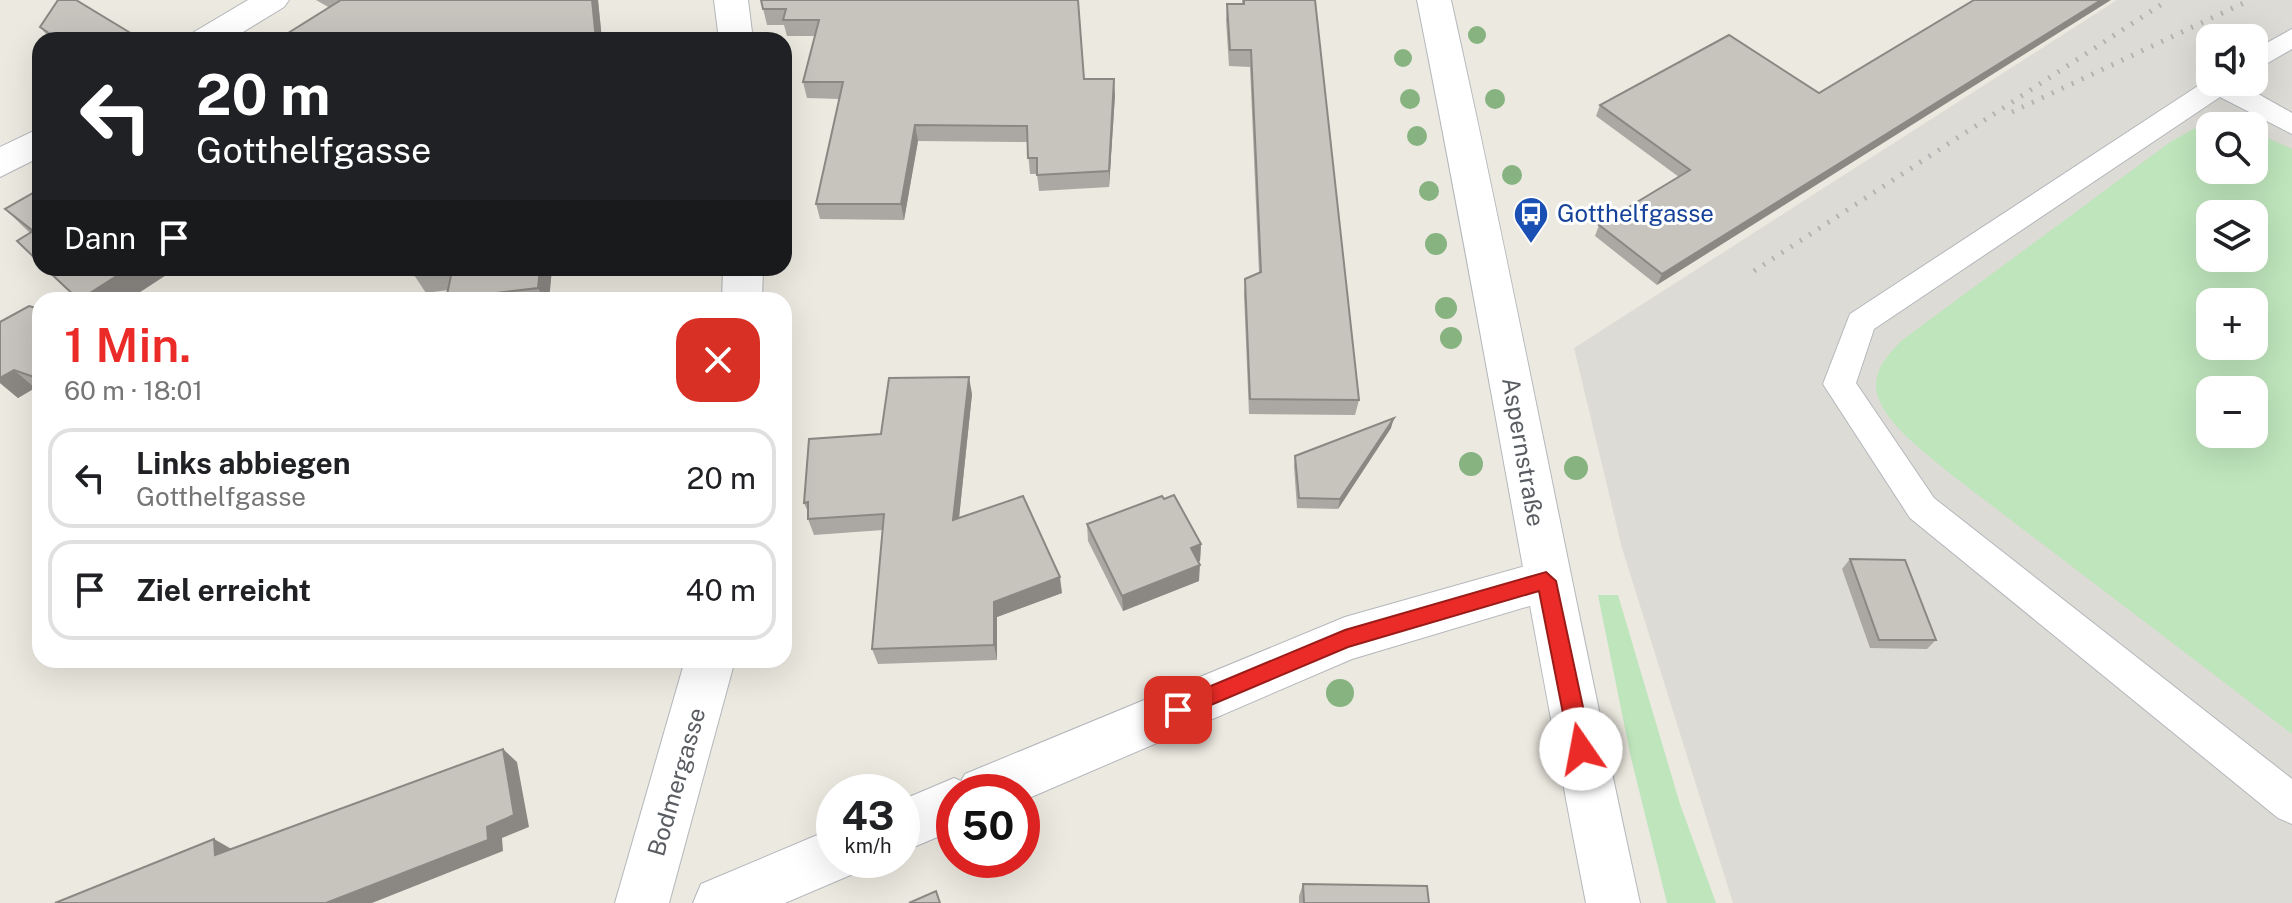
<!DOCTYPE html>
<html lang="de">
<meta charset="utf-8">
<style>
body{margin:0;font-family:"Public Sans",sans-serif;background:#f2f2f2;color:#202124;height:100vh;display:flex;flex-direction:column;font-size:30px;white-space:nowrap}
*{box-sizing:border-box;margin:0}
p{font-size:26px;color:#757577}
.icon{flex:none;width:44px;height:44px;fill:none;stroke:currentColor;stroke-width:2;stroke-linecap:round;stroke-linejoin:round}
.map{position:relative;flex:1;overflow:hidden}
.details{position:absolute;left:32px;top:292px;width:760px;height:376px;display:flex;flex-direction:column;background:#fff;border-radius:24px;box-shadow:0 8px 32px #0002}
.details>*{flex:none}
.hud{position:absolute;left:32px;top:32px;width:760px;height:244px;border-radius:24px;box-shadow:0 8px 32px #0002;background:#202124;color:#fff;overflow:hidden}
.controls{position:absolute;left:2196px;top:24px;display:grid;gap:16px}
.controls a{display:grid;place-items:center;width:72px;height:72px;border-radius:16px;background:#fff;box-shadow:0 8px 32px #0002;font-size:40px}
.speed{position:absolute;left:816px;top:774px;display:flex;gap:16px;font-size:40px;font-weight:700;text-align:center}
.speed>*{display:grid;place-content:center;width:104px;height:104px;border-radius:50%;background:#fff;box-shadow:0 8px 32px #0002;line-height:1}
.speed small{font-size:20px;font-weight:400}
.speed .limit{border:12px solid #d22;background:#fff;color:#111}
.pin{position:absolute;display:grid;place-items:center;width:68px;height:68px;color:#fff;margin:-34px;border-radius:16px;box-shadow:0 4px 12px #0006}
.me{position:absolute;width:88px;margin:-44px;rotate:348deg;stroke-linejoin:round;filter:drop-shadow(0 0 6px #0008)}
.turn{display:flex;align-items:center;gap:28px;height:168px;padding:0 32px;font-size:36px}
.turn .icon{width:104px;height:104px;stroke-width:2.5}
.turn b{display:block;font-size:56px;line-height:68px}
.then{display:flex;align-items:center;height:76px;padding:0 32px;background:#0003;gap:16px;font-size:30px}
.round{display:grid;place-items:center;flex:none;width:84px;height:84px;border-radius:24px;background:#f2f2f2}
.overview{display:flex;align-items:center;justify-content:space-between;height:136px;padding:0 32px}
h1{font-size:48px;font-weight:600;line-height:60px;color:#eb2b27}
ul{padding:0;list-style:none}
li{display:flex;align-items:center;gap:24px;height:100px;margin:0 16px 12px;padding:0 16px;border:4px solid #e0e0e0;border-radius:24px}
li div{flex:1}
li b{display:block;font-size:30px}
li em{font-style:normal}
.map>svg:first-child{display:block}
.industrial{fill:#dddbd5;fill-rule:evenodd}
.green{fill:#bee5bc;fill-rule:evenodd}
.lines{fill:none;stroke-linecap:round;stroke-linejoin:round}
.service-casing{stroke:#b3b7bb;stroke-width:2}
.minor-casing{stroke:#b3b7bb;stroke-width:2}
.secondary-casing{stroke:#b4b8bd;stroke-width:2}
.service{fill:#fff;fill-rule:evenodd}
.minor{fill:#fff;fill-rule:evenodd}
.secondary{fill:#fff;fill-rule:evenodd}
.rail{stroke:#b2b3b3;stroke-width:5;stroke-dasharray:2 9;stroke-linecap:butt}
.tree{fill:#87b381}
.wall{fill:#aba8a3}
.shaded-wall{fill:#8b8884}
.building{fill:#c7c3bd;stroke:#8b8884;stroke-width:2}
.route{fill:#eb2b27;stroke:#991c19;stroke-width:2}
.labels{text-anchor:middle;stroke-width:6;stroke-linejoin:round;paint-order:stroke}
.transit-label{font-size:24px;fill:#164399;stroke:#fff;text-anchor:start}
.street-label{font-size:24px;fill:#595d62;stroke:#fff}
</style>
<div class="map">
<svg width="2292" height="903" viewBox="0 0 2292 903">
<rect width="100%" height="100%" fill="#ece9e0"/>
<path class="industrial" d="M 2117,0 L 2292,0 L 2292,903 L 1733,903 L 1622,548 L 1574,348 ZM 2210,38 L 2254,38 L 2254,82 L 2210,82 ZM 2210,126 L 2254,126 L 2254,170 L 2210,170 ZM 2210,214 L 2254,214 L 2254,258 L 2210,258 ZM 2210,302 L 2254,302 L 2254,346 L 2210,346 ZM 2210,390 L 2254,390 L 2254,434 L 2210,434 Z"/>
<g class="green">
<path d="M 2210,126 L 2210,170 L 2254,170 L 2254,132 L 2292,149 L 2292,734 L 1953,476 C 1929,455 1867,413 1877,377 C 1880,362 1892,351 1901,341 L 2169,143 L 2193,129 ZM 2210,214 L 2254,214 L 2254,258 L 2210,258 ZM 2210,302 L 2254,302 L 2254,346 L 2210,346 ZM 2210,390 L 2254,390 L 2254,434 L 2210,434 Z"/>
<path d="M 1598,595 L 1618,595 L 1680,804 L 1716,903 L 1667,903 L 1631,758 Z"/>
</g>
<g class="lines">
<g class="service-casing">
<g id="service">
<path d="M 2292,29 L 2292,49 L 2254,71 L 2254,50 Z"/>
<path d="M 2210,78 L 2210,82 L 2237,82 L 2292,113 L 2292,134 L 2220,97 L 1874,329 L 1856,383 L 1934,498 L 2292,779 L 2292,824 L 2278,818 L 1910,518 L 1823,384 L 1850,314 Z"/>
</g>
</g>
<g class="minor-casing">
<g id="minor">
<path d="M 248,0 L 289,0 L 284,7 L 230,40 L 189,40 L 194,32 Z"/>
<path d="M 714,0 L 748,0 L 753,40 L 719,40 Z"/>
<path d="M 40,128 L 40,157 L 0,177 L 0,147 Z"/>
<path d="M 723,268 L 763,268 L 762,300 L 722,300 Z"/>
<path d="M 1546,560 L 1563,566 L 1570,581 L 1563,596 L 1352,659 L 1022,801 L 1022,792 L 954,792 L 954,830 L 902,852 L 902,800 L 954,778 L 961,781 L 965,774 L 1345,617 Z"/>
<path d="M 685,660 L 735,660 L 669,903 L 615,903 Z"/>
<path d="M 834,828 L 834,860 L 859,860 L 853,874 L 785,903 L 693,903 L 701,884 Z"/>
</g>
</g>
<g class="secondary-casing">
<path id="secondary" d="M 1417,0 L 1451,0 C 1518,300 1574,603 1640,903 L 1586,903 C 1527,602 1477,300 1417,0 Z"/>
</g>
<use href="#service" class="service"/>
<use href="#minor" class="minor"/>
<use href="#secondary" class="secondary"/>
<g class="rail">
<path d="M 2012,112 L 2250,0"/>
<path d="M 1754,271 L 2168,0"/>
</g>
</g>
<g class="tree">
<circle cx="1477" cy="35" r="9"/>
<circle cx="1403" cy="58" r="9"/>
<circle cx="1410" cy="99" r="10"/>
<circle cx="1495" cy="99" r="10"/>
<circle cx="1417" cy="136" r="10"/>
<circle cx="1512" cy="175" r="10"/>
<circle cx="1429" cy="191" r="10"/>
<circle cx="1436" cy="244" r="11"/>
<circle cx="1446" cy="308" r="11"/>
<circle cx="1451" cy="338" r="11"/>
<circle cx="1471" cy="464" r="12"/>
<circle cx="1576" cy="468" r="12"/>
<circle cx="1340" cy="693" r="14"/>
</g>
<g class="wall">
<path d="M 316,0 L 598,0 L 602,40 L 277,40 L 330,8 Z"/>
<path d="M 761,0 L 1084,79 L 1115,95 L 1109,187 L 1039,191 L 1037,174 L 1030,174 L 1027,142 L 918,141 L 904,220 L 820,219 L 816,204 L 839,99 L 807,98 L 803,82 L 815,36 L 787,36 L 784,25 L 767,25 Z"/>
<path d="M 1242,0 L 1315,0 L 1359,400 L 1355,415 L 1249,414 L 1244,294 L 1245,279 L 1259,273 L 1250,67 L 1229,66 L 1226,20 L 1227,4 L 1242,4 Z"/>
<path d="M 40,27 L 142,40 L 51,40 Z"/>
<path d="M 1819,93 L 1657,285 L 1595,236 L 1599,225 L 1679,177 L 1596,116 L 1600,105 Z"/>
<path d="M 40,189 L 40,264 L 30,233 L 5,209 Z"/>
<path d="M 412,268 L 552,268 L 549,300 L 447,300 L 448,290 L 426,293 L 414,275 L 415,269 Z"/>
<path d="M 40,309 L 40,390 L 35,388 L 18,398 L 0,383 Z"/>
<path d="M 972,394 L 959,518 L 1062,593 L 997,617 L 997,660 L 878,664 L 872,649 L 883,530 L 814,535 L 808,519 L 808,512 L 804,503 L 881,434 Z"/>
<path d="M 1391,428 L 1338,509 L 1297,508 L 1294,466 L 1295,456 Z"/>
<path d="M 1087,524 L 1201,544 L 1200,561 L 1198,561 L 1199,581 L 1123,611 L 1088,541 Z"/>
<path d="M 1850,559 L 1936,640 L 1927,649 L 1870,648 L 1842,569 Z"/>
<path d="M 516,660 L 619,660 L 521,666 Z"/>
<path d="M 1303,884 L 1429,903 L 1299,903 L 1299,896 Z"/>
</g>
<g class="shaded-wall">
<path d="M 592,0 L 598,0 L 602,40 L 596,40 Z"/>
<path d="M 2101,0 L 2111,0 L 1657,285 L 1662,274 Z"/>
<path d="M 1114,79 L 1115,95 L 1109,187 L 1109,171 Z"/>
<path d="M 915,125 L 918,141 L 904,220 L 901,204 Z"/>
<path d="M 129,268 L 177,268 L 128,300 L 79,300 Z"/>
<path d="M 540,268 L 552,268 L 549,300 L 545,300 L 538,288 Z"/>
<path d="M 14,370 L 35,388 L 18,398 L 0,383 L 0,378 Z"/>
<path d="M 969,377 L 972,394 L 957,537 L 953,520 Z"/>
<path d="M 1394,418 L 1391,428 L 1338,509 L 1340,499 Z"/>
<path d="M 1201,544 L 1200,561 L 1190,565 L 1191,548 Z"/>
<path d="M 1200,565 L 1199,581 L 1123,611 L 1122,596 Z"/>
<path d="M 1060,577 L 1062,593 L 997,617 L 997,660 L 994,645 L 994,602 Z"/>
<path d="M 503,749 L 517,762 L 529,827 L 502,838 L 503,851 L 372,903 L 326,903 L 487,827 Z"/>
<path d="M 214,839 L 235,851 L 215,855 Z"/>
</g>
<g class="building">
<path d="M 58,0 L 76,0 L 142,40 L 59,40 L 40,27 Z"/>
<path d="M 341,0 L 592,0 L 596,40 L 277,40 Z"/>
<path d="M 761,0 L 1078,0 L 1084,79 L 1114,79 L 1109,171 L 1037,175 L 1037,158 L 1028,158 L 1027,126 L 915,125 L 901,204 L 816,204 L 843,82 L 803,82 L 819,20 L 783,20 L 786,9 L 763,9 Z"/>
<path d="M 1244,0 L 1315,0 L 1359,400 L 1250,399 L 1245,279 L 1261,272 L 1251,50 L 1230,50 L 1227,4 L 1244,4 Z"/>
<path d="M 1974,0 L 2101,0 L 1662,274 L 1599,225 L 1690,170 L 1600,105 L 1729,35 L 1819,93 Z"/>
<path d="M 40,189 L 40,263 L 17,241 L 33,231 L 5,209 Z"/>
<path d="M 45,268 L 129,268 L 79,300 Z"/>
<path d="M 415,268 L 540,268 L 538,288 L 446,299 L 452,271 L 414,275 Z"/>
<path d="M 29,306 L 40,309 L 40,379 L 14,370 L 0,378 L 0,322 Z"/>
<path d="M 969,377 L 953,520 L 1023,496 L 1060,577 L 994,602 L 994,645 L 872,649 L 884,514 L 808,519 L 808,502 L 804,503 L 809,439 L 881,434 L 889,378 Z"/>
<path d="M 1394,418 L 1340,499 L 1299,498 L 1295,456 Z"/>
<path d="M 1174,495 L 1201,544 L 1191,548 L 1200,565 L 1122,596 L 1087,524 L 1162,496 L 1164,499 Z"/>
<path d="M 1850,559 L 1905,560 L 1936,640 L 1879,640 Z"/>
<path d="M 503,749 L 514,815 L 487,827 L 488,840 L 326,903 L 55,903 L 214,839 L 215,855 Z"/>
<path d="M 1303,884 L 1427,886 L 1429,903 L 1304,903 Z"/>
<path d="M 936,891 L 940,903 L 909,903 Z"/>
</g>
<path class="route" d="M 1546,572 L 1556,581 L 1592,749 L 1588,756 L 1581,759 L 1574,756 L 1570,749 L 1539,591 L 1348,647 L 1178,719 L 1170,716 L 1167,710 L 1170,703 L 1345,630 Z"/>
<defs>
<g id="bus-pin" transform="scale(1.8)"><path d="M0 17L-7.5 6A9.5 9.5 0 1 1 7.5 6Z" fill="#1a4fb4" stroke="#fff"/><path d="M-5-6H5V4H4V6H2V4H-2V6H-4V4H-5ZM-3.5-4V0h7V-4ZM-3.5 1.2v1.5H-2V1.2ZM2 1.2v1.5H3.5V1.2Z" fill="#fff"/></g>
</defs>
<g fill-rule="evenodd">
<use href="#bus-pin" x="1531" y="214"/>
</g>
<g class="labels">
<g class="transit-label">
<text x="1557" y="222">Gotthelfgasse</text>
</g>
<g class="street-label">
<text transform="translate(1523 452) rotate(80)" y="8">Aspernstraße</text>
<text transform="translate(677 782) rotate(-74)" y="8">Bodmergasse</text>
</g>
</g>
</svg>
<div class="controls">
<a><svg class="icon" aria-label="sound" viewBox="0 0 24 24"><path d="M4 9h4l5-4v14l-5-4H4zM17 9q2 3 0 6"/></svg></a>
<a><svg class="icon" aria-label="search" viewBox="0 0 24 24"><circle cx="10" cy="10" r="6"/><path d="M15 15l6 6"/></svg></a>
<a><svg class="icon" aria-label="layers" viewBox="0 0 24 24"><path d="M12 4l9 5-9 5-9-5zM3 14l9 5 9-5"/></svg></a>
<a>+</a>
<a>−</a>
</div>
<div class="speed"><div>43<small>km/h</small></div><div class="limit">50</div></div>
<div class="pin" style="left:1178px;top:710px;background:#d93025"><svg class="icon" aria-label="arrive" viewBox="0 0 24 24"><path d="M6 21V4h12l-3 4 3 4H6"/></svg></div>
<svg class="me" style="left:1581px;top:749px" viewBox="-20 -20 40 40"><circle r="19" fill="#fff"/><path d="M0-13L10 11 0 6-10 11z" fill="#eb2b27"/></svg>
<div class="hud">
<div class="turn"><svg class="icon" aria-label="left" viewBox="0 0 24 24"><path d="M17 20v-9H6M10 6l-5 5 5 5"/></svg><div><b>20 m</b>Gotthelfgasse</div></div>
<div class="then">Dann<svg class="icon" aria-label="arrive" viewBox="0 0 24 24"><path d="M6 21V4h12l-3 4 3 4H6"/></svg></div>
</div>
<section class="details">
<div class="overview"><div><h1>1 Min.</h1><p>60 m · 18:01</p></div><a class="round" style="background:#d93025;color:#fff"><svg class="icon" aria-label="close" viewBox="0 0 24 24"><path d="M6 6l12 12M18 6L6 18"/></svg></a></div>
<ul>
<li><svg class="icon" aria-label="left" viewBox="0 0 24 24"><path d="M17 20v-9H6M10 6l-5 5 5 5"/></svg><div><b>Links abbiegen</b><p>Gotthelfgasse</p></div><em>20 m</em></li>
<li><svg class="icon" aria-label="arrive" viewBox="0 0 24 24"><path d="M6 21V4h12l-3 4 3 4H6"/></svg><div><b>Ziel erreicht</b></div><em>40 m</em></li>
</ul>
</section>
</div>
